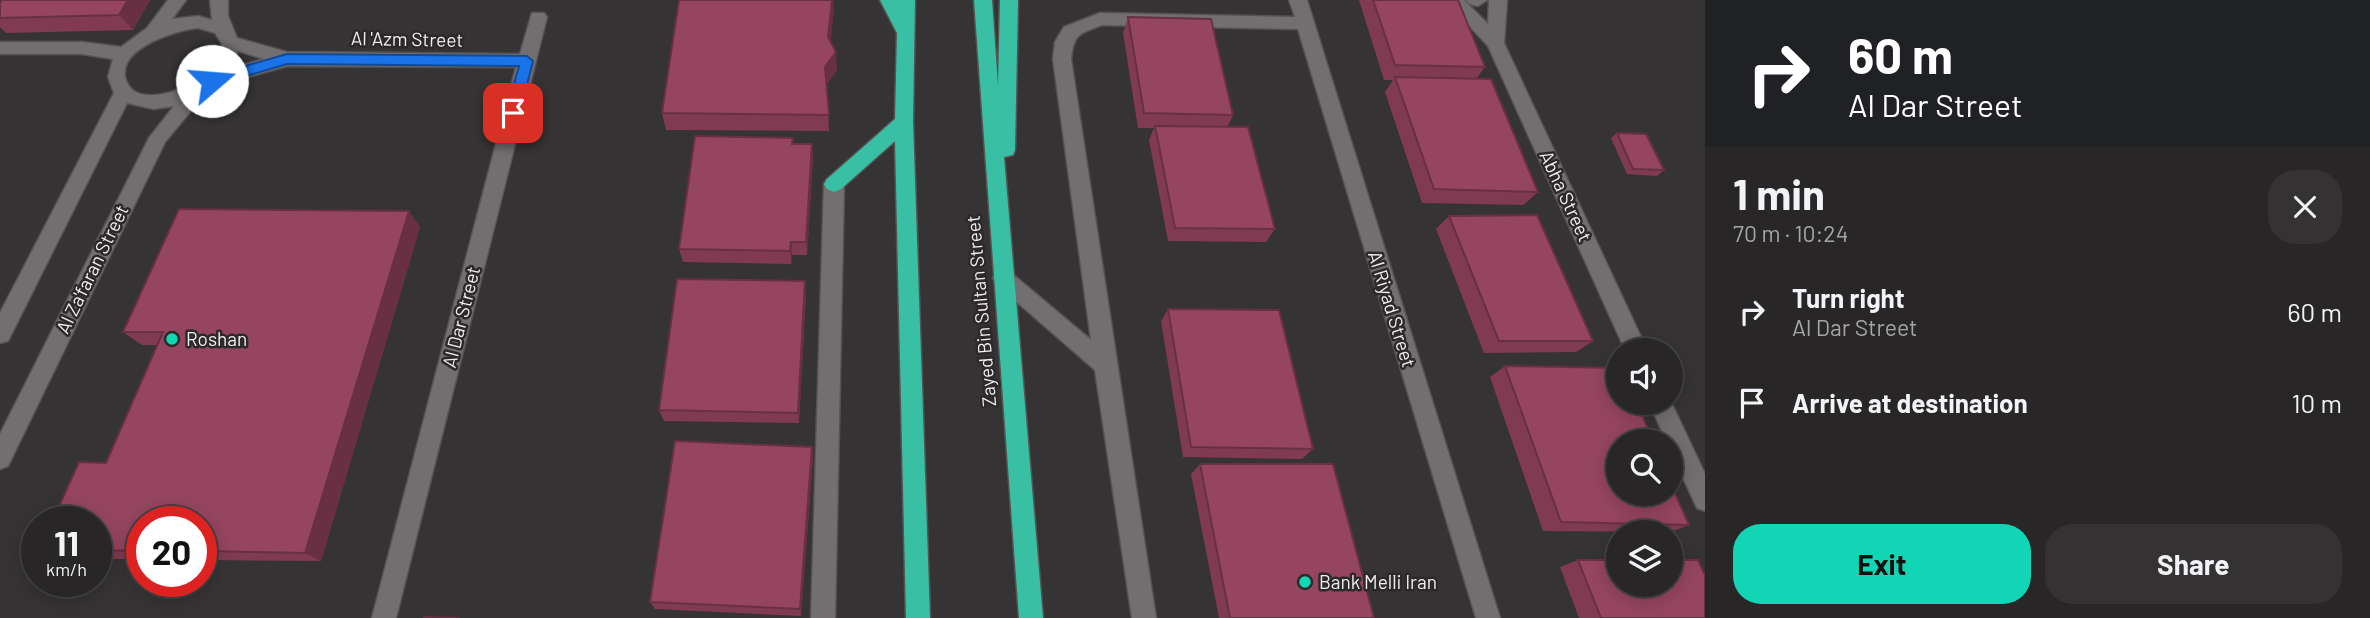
<!DOCTYPE html>
<meta charset="utf-8">
<style>
body{margin:0;font-family:Barlow,sans-serif;background:#343233;color:#f1f3f6;height:100vh;display:flex;flex-direction:column;font-size:26px;white-space:nowrap}
*{box-sizing:border-box;margin:0}
p{font-size:23px;color:#a5a5a7}
.icon{flex:none;width:38px;height:38px;fill:none;stroke:currentColor;stroke-width:2;stroke-linecap:round;stroke-linejoin:round}
.map{position:relative;flex:1;overflow:hidden}
.sheet{display:flex;flex-direction:column;background:#282627;width:665px}
.sheet>*{flex:none}
.top-card{background:#202124;color:#fff;overflow:hidden}
.buttons{position:absolute;left:1606px;top:338px;display:grid;gap:14px}
.buttons a{display:grid;place-items:center;width:77px;height:77px;border-radius:50%;background:#282627;box-shadow:0 4px 18px #0003,0 0 0 2px #444344;font-size:35px}
.speed{position:absolute;left:21px;top:506px;display:flex;gap:14px;font-size:35px;font-weight:700;text-align:center}
.speed>*{display:grid;place-content:center;width:91px;height:91px;border-radius:50%;background:#282627;box-shadow:0 4px 18px #0003,0 0 0 2px #444344;line-height:1}
.speed small{font-size:18px;font-weight:400}
.speed .limit{border:10px solid #d22;background:#fff;color:#111}
.pin{position:absolute;display:grid;place-items:center;width:60px;height:60px;color:#fff;margin:-30px;border-radius:14px;box-shadow:0 4px 10px #0006}
.me{position:absolute;width:77px;margin:-38px;rotate:72deg;stroke-linejoin:round;filter:drop-shadow(0 0 5px #0008)}
.turn{display:flex;align-items:center;gap:24px;height:147px;padding:0 28px;font-size:32px}
.turn .icon{width:91px;height:91px;stroke-width:2.5}
.turn b{display:block;font-size:49px;line-height:60px}
.round{display:grid;place-items:center;flex:none;width:74px;height:74px;border-radius:28px;background:#343233}
.headline{display:flex;align-items:center;justify-content:space-between;height:119px;padding:0 28px}
h1{font-size:42px;font-weight:700;line-height:52px}
.cta{display:flex;gap:14px;margin-top:auto;padding:14px 28px}
.cta a{flex:1;height:80px;border-radius:28px;background:#11d5b4;color:#111;font-size:28px;font-weight:700;line-height:80px;text-align:center}
.cta a+a{background:#343233;color:#f1f3f6}
ul{padding:0;list-style:none}
li{display:flex;align-items:center;gap:21px;height:91px;padding:0 28px}
li div{flex:1}
li b{display:block;font-size:26px}
li em{font-style:normal}
main{display:flex;flex:1;min-height:0}
.map>svg:first-child{display:block}
.lines{fill:none;stroke-linecap:round;stroke-linejoin:round}
.minor-casing{stroke:#555252;stroke-width:3}
.highway-casing{stroke:#555252;stroke-width:3}
.minor{fill:#736f70;fill-rule:evenodd}
.highway{fill:#38bfa4;fill-rule:evenodd}
.wall{fill:#803b52}
.shaded-wall{fill:#683042}
.building{fill:#95455f;stroke:#683042;stroke-width:2}
.route{fill:#1a73e8;stroke:#114b97;stroke-width:2}
.poi-dot{fill:#11d5b4;stroke:#2c292a;stroke-width:2.5}
.labels{text-anchor:middle;stroke-width:5;stroke-linejoin:round;paint-order:stroke}
.street-label{font-size:19px;fill:#f0eeee;stroke:#2c292a}
.poi-label{font-size:19px;fill:#f0eeee;stroke:#2c292a;text-anchor:start}
</style>
<main>
<div class="map">
<svg width="1705" height="618" viewBox="0 0 1705 618">
<rect width="100%" height="100%" fill="#363334"/>
<g class="lines">
<g class="minor-casing">
<g id="minor">
<path d="M 168,0 L 186,0 L 172,19 L 198,16 L 212,20 L 210,0 L 228,0 L 228,16 L 237,38 L 287,52 L 520,54 L 532,13 L 544,13 L 547,17 L 396,618 L 372,618 L 516,67 L 287,66 L 216,86 L 205,94 L 165,142 L 8,466 L 0,469 L 0,434 L 149,138 L 174,106 L 154,109 L 127,103 L 8,341 L 0,343 L 0,313 L 114,93 L 108,77 L 113,59 L 82,54 L 0,54 L 0,42 L 82,42 L 121,47 L 147,28 ZM 198,28 L 215,33 L 222,44 C 219,55 217,64 209,73 C 194,87 143,107 129,86 C 107,51 176,30 198,28 ZM 238,51 L 264,59 L 232,68 Z"/>
<path d="M 1289,0 L 1307,0 L 1500,618 L 1476,618 L 1298,29 L 1102,25 C 1079,34 1074,33 1071,59 L 1156,618 L 1132,618 L 1095,370 L 996,284 L 993,278 L 996,272 L 1003,269 L 1010,272 L 1091,340 L 1053,59 L 1055,42 L 1064,27 L 1100,13 L 1295,17 Z"/>
<path d="M 1445,0 L 1464,0 L 1488,24 L 1489,0 L 1507,0 L 1504,43 L 1647,350 L 1625,350 L 1488,46 Z"/>
<path d="M 1466,0 L 1487,0 L 1478,6 L 1469,4 Z"/>
<path d="M 834,176 L 841,179 L 844,184 L 835,618 L 811,618 L 824,184 L 827,179 Z"/>
<path d="M 1649,402 L 1671,402 L 1705,474 L 1705,511 L 1697,508 L 1671,452 L 1671,441 L 1666,441 Z"/>
</g>
</g>
<g class="highway-casing">
<g id="highway">
<path d="M 880,0 L 915,0 L 913,122 L 930,618 L 906,618 L 895,141 L 841,189 L 834,192 L 827,189 L 824,184 L 827,179 L 895,119 L 897,33 Z"/>
<path d="M 974,0 L 992,0 L 998,86 L 1000,0 L 1018,0 L 1015,150 L 1013,155 L 1004,157 L 1043,618 L 1019,618 Z"/>
</g>
</g>
<use href="#minor" class="minor"/>
<use href="#highway" class="highway"/>
</g>
<g class="wall">
<path d="M 150,0 L 133,30 L 6,33 L 0,27 L 0,3 Z"/>
<path d="M 1359,0 L 1458,0 L 1485,67 L 1476,79 L 1538,192 L 1523,205 L 1422,203 L 1385,92 L 1393,80 L 1384,80 Z"/>
<path d="M 834,10 L 830,40 L 837,70 L 827,84 L 829,131 L 666,130 L 662,113 Z"/>
<path d="M 1128,17 L 1233,115 L 1228,126 L 1275,229 L 1266,242 L 1168,241 L 1149,140 L 1154,128 L 1138,128 L 1123,33 Z"/>
<path d="M 1617,133 L 1664,170 L 1657,176 L 1627,174 L 1611,138 Z"/>
<path d="M 793,138 L 793,144 L 812,144 L 813,158 L 807,255 L 792,255 L 791,264 L 683,262 L 679,249 Z"/>
<path d="M 1449,216 L 1593,341 L 1576,352 L 1484,353 L 1436,229 Z"/>
<path d="M 420,227 L 321,561 L 201,560 L 201,522 L 142,522 L 142,559 L 96,559 L 96,522 L 106,463 L 157,345 L 142,345 L 123,332 Z"/>
<path d="M 806,294 L 799,423 L 664,421 L 659,410 Z"/>
<path d="M 1168,309 L 1313,449 L 1302,459 L 1183,457 L 1161,321 Z"/>
<path d="M 1505,366 L 1689,525 L 1671,532 L 1543,531 L 1490,377 Z"/>
<path d="M 812,447 L 813,457 L 801,616 L 655,609 L 650,602 Z"/>
<path d="M 1200,464 L 1374,618 L 1219,618 L 1191,474 Z"/>
<path d="M 1578,560 L 1705,618 L 1579,618 L 1560,567 Z"/>
</g>
<g class="shaded-wall">
<path d="M 128,0 L 150,0 L 133,30 L 119,15 Z"/>
<path d="M 832,0 L 833,0 L 834,10 L 829,54 L 828,37 Z"/>
<path d="M 836,52 L 837,70 L 826,85 L 825,67 Z"/>
<path d="M 812,144 L 813,158 L 807,255 L 806,242 Z"/>
<path d="M 409,211 L 420,227 L 321,561 L 305,553 Z"/>
<path d="M 791,242 L 792,255 L 791,264 L 790,251 Z"/>
<path d="M 805,281 L 806,294 L 799,423 L 798,413 Z"/>
<path d="M 812,447 L 813,457 L 801,616 L 800,609 Z"/>
</g>
<g class="building">
<path d="M 2,0 L 128,0 L 119,15 L 0,18 L 0,3 Z"/>
<path d="M 679,0 L 832,0 L 828,37 L 836,52 L 825,67 L 829,115 L 662,113 Z"/>
<path d="M 1373,0 L 1458,0 L 1485,67 L 1395,65 Z"/>
<path d="M 1128,17 L 1211,19 L 1233,115 L 1144,113 Z"/>
<path d="M 1395,77 L 1491,79 L 1538,192 L 1434,189 Z"/>
<path d="M 1155,126 L 1248,127 L 1275,229 L 1175,228 Z"/>
<path d="M 1617,133 L 1646,134 L 1664,170 L 1633,169 Z"/>
<path d="M 695,136 L 793,138 L 792,144 L 812,144 L 806,242 L 791,242 L 790,251 L 679,249 Z"/>
<path d="M 179,209 L 409,211 L 305,553 L 201,551 L 201,522 L 142,522 L 142,551 L 96,550 L 96,522 L 52,522 L 79,462 L 106,463 L 163,332 L 123,332 Z"/>
<path d="M 1537,215 L 1593,341 L 1499,341 L 1449,216 Z"/>
<path d="M 677,279 L 805,281 L 798,413 L 659,410 Z"/>
<path d="M 1168,309 L 1279,310 L 1313,449 L 1191,447 Z"/>
<path d="M 1505,366 L 1619,368 L 1619,402 L 1637,402 L 1653,441 L 1619,441 L 1619,494 L 1671,494 L 1671,484 L 1689,525 L 1561,522 Z"/>
<path d="M 675,441 L 812,447 L 800,609 L 650,602 Z"/>
<path d="M 1200,464 L 1333,464 L 1374,618 L 1230,618 Z"/>
<path d="M 1578,560 L 1619,560 L 1619,584 L 1671,584 L 1671,560 L 1698,560 L 1705,575 L 1705,618 L 1601,618 Z"/>
<path d="M 424,617 L 460,618 L 424,618 Z"/>
</g>
<path class="route" d="M 287,54 L 527,56 L 533,61 L 520,113 L 513,119 L 506,113 L 519,66 L 287,64 L 212,86 L 205,81 L 207,77 Z"/>
<g class="poi-dot">
<circle cx="172" cy="339" r="7"/>
<circle cx="1305" cy="582" r="7"/>
</g>
<g class="labels">
<g class="street-label">
<text transform="translate(407 39) rotate(1)" y="7">Al 'Azm Street</text>
<text transform="translate(1566 196) rotate(65)" y="7">Abha Street</text>
<text transform="translate(92 269) rotate(-64)" y="7">Al Za'faran Street</text>
<text transform="translate(1392 309) rotate(73)" y="7">Al Riyad Street</text>
<text transform="translate(981 311) rotate(-95)" y="7">Zayed Bin Sultan Street</text>
<text transform="translate(461 317) rotate(-76)" y="7">Al Dar Street</text>
</g>
<g class="poi-label">
<text x="186" y="346">Roshan</text>
<text x="1319" y="589">Bank Melli Iran</text>
</g>
</g>
</svg>
<div class="buttons">
<a><svg class="icon" aria-label="sound" viewBox="0 0 24 24"><path d="M4 9h4l5-4v14l-5-4H4zM17 9q2 3 0 6"/></svg></a>
<a><svg class="icon" aria-label="search" viewBox="0 0 24 24"><circle cx="10" cy="10" r="6"/><path d="M15 15l6 6"/></svg></a>
<a><svg class="icon" aria-label="layers" viewBox="0 0 24 24"><path d="M12 4l9 5-9 5-9-5zM3 14l9 5 9-5"/></svg></a>
</div>
<div class="speed"><div>11<small>km/h</small></div><div class="limit">20</div></div>
<div class="pin" style="left:513px;top:113px;background:#d93025"><svg class="icon" aria-label="arrive" viewBox="0 0 24 24"><path d="M6 21V4h12l-3 4 3 4H6"/></svg></div>
<svg class="me" style="left:212px;top:81px" viewBox="-20 -20 40 40"><circle r="19" fill="#fff"/><path d="M0-13L10 11 0 6-10 11z" fill="#1a73e8"/></svg>
</div>
<section class="sheet">
<div class="top-card">
<div class="turn"><svg class="icon" aria-label="right" viewBox="0 0 24 24"><path d="M7 20v-9h11M14 6l5 5-5 5"/></svg><div><b>60 m</b>Al Dar Street</div></div>
</div>
<div class="headline"><div><h1>1 min</h1><p>70 m · 10:24</p></div><a class="round"><svg class="icon" aria-label="close" viewBox="0 0 24 24"><path d="M6 6l12 12M18 6L6 18"/></svg></a></div>
<ul>
<li><svg class="icon" aria-label="right" viewBox="0 0 24 24"><path d="M7 20v-9h11M14 6l5 5-5 5"/></svg><div><b>Turn right</b><p>Al Dar Street</p></div><em>60 m</em></li>
<li><svg class="icon" aria-label="arrive" viewBox="0 0 24 24"><path d="M6 21V4h12l-3 4 3 4H6"/></svg><div><b>Arrive at destination</b></div><em>10 m</em></li>
</ul>
<div class="cta"><a>Exit</a><a>Share</a></div>
</section>
</main>
